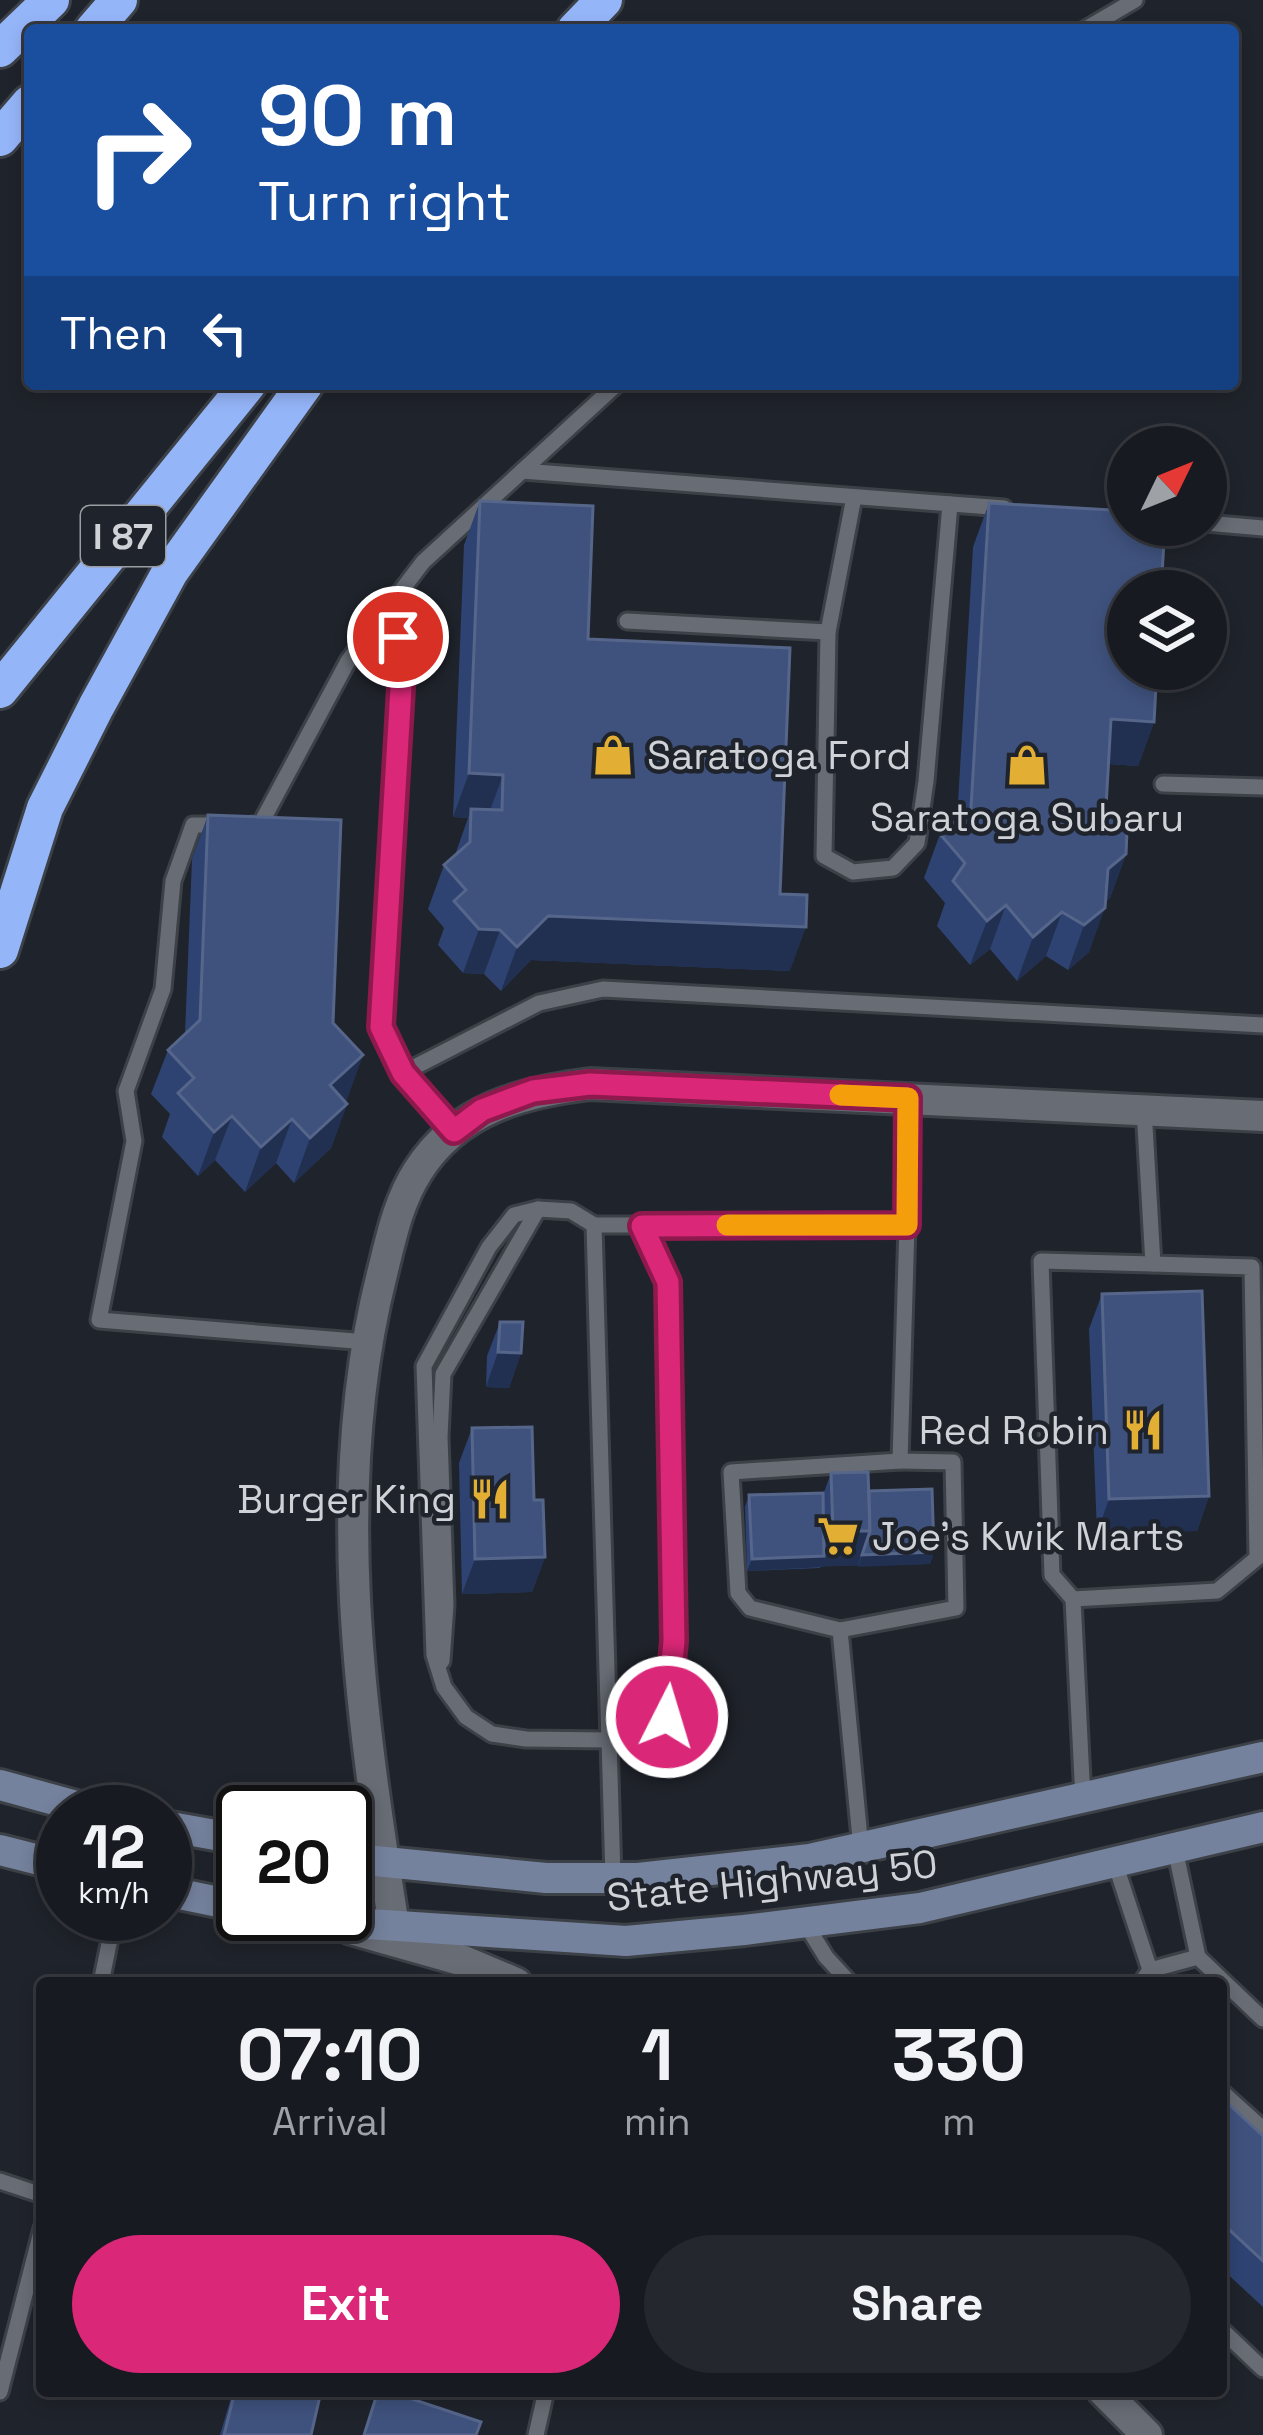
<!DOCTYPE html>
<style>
body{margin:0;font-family:"Space Grotesk",sans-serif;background:#24272d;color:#f1f3f6;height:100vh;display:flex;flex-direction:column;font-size:45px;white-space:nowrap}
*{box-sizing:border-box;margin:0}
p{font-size:39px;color:#9ea1a5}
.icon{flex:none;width:66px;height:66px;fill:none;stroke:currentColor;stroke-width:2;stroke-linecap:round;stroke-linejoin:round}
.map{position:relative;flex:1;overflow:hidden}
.sheet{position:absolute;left:36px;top:1977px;width:1191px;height:420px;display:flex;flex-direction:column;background:#171a20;border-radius:12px;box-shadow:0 6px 18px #0003,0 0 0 3px #36383e}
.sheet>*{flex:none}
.banner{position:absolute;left:24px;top:24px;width:1215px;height:366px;border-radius:12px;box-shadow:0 6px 18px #0003,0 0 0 3px #36383e;background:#1a4fa0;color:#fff;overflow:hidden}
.needle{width:78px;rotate:47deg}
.tools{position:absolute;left:1107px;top:426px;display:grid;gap:24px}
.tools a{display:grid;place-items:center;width:120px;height:120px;border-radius:50%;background:#171a20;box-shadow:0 6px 18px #0003,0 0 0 3px #36383e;font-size:60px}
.speed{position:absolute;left:36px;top:1785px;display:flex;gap:24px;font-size:60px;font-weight:700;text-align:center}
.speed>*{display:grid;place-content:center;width:156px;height:156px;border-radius:50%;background:#171a20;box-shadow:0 6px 18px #0003,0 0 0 3px #36383e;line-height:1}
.speed small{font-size:30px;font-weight:400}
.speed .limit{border:6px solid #111;border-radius:18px;background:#fff;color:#111}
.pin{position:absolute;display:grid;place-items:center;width:102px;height:102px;color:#fff;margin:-51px;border:6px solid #fff;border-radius:50%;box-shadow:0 3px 12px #0007}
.me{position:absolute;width:132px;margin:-66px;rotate:5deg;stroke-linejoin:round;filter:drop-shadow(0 0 9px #0008)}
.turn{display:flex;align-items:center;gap:42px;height:252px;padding:0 36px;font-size:54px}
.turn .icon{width:156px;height:156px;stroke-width:2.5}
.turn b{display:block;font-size:84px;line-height:102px}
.then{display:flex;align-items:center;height:114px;padding:0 36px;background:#0003;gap:24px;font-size:45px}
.eta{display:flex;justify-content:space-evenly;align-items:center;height:204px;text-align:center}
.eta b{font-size:72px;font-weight:800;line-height:84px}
.primary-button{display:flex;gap:24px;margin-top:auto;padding:24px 36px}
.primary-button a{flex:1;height:138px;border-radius:72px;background:#db2777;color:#fff;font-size:48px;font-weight:800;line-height:138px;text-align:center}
.primary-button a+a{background:#24272d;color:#f1f3f6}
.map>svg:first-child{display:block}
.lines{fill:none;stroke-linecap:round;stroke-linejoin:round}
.service-casing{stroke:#3c4047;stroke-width:21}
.minor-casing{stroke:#3c4047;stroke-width:36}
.tertiary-casing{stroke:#3c4047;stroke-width:36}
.secondary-casing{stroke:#3c4047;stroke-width:36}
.motorway-casing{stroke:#3c4047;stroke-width:42}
.service{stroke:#676c75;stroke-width:15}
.minor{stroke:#676c75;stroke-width:30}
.tertiary{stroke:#676c75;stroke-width:30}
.secondary{stroke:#75829d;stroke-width:30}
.motorway{stroke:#95b5f9;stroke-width:36}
.wall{fill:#2e4372}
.shaded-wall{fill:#213051}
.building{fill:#3f527d;stroke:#56668b;stroke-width:3}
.route-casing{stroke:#8e194d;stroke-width:30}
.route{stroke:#db2777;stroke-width:21}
.slow{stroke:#f59e0b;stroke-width:21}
.labels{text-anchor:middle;stroke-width:9;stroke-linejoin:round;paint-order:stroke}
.shield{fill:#1f232b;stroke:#9a9ea3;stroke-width:3}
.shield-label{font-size:36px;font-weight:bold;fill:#cfd2d7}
.poi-label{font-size:39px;fill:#cfd2d7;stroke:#1f232b;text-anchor:start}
.street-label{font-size:39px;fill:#cfd2d7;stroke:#1f232b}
</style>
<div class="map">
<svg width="1263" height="2435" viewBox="0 0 1263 2435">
<rect width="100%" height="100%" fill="#1f232b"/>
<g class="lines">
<g class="service-casing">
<g id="service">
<path d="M 1084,30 L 1135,0"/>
<path d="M 522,471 L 1004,508"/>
<path d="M 854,497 L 828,632 L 824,856 L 853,872 L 893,868 L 917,843 L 926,781 L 950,504"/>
<path d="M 1206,523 L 1263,528"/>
<path d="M 393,602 L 402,671 L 381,1027 L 403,1073"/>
<path d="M 627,621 L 828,632"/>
<path d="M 1163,784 L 1263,787"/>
<path d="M 221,825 L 193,825 L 173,881 L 163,989 L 126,1091 L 134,1141 L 99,1320 L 367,1342"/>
<path d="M 251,825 L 260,825 L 348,661 L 423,562 L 617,384"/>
<path d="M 454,1131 L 403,1073 L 539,1003 L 603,989 L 1263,1025"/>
<path d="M 594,1225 L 571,1211 L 538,1209 L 514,1215 L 489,1247 L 424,1366 L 434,1655 L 444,1687 L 466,1717 L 492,1734 L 526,1739 L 608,1740 L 645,1733 L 667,1717 L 674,1641 L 668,1282 L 642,1225"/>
<path d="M 1073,1599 L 1052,1575 L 1041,1261 L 1153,1264"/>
<path d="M 840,1630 L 750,1608 L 738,1593 L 731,1472 L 900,1461"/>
<path d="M 442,1661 L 446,1605 L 440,1437 L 443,1374 L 538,1209"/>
<path d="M 1083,1799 L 1073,1599 L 1217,1591 L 1257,1558 L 1252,1267 L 1153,1264 L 1144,1109"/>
<path d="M 861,1849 L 840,1630 L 956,1608 L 953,1462 L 900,1461 L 907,1225"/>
<path d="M 1115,1863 L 1150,1970"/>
<path d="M 613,1877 L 594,1225 L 907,1225 L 907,1098"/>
<path d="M 805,1923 L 826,1957 L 850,1983"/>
<path d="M 1198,1957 L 1263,2019"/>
<path d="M 101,1983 L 115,1914"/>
<path d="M 1141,1983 L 1150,1970 L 1198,1957 L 1175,1849"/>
<path d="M 1221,2091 L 1263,2129"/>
<path d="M 0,2181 L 42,2195"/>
<path d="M 1221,2329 L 1263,2369"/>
<path d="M 0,2392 L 42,2228"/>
<path d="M 536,2435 L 546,2391"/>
</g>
</g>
<g class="minor-casing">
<path id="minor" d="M 394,1926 C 360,1712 328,1487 382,1274 C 391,1238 398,1202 418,1171 C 457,1109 523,1092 590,1084 L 1263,1116"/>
</g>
<g class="tertiary-casing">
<g id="tertiary">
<path d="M 351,1929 L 464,1961 L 516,1983"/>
<path d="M 1103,2391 L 1147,2435"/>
</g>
</g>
<g class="secondary-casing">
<g id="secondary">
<path d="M 0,1785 L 98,1812"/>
<path d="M 165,1826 L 243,1840"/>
<path d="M 0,1850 L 63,1866"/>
<path d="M 345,1858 L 546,1878 L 638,1878 L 810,1859 L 1263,1757"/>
<path d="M 165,1891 L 243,1907"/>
<path d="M 281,1914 L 323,1921 L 626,1941 L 744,1930 L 920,1908 L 1263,1827"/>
</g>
</g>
<g class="motorway-casing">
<g id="motorway">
<path d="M 93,30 L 119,0"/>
<path d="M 575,30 L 604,0"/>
<path d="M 0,49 L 51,0"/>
<path d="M 0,138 L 30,103"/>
<path d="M 0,690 L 248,384"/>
<path d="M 0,950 L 45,808 L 96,707 L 170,572 L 305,384"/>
</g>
</g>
<use href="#service" class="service"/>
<use href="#minor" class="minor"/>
<use href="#tertiary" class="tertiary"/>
<use href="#secondary" class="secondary"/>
<use href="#motorway" class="motorway"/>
</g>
<g class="wall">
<path d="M 480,501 L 588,639 L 780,894 L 790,971 L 531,960 L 501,991 L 484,974 L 463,973 L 438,945 L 444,928 L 428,909 L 444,865 L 455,855 L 468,818 L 453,817 L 464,545 Z"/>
<path d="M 989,503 L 1154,722 L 1138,766 L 1108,764 L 1106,807 L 1126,854 L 1110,898 L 1105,902 L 1089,952 L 1068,970 L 1046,956 L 1017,981 L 990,949 L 970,965 L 937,926 L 945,903 L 924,878 L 940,834 L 957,820 L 973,547 Z"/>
<path d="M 208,815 L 333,1023 L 363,1055 L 345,1101 L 347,1104 L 331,1148 L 294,1183 L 276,1163 L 245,1192 L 215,1160 L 198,1176 L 162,1137 L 170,1114 L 151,1094 L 168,1050 L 185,1034 L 192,859 Z"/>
<path d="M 1102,1294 L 1209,1496 L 1197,1531 L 1097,1533 L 1089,1329 Z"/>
<path d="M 500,1322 L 521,1353 L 509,1388 L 486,1387 L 487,1356 Z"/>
<path d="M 472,1428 L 534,1500 L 545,1557 L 532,1592 L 462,1594 L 459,1463 Z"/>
<path d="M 831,1473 L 869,1491 L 934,1552 L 930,1564 L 821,1566 L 820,1568 L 747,1571 L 745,1507 L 749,1495 L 823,1495 Z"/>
<path d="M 1221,2097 L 1263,2136 L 1263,2307 L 1221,2268 Z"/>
<path d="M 233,2391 L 235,2391 L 311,2435 L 220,2435 Z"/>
</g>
<g class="shaded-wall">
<path d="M 1111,719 L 1154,722 L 1138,766 L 1095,763 Z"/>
<path d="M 469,773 L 503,775 L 487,819 L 471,809 L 468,818 L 453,817 Z"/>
<path d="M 1126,854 L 1110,898 L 1092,913 L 1108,869 Z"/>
<path d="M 1006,905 L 990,949 L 970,965 L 987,921 Z"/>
<path d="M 1105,908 L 1089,952 L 1068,970 L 1084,925 Z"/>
<path d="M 1062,912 L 1046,956 L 1017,981 L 1033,937 Z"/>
<path d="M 548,916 L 806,927 L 790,971 L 531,960 L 501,991 L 517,947 Z"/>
<path d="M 479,929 L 500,930 L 484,974 L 463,973 Z"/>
<path d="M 363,1055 L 347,1100 L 314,1130 L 330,1085 Z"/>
<path d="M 347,1104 L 331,1148 L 294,1183 L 310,1138 Z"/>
<path d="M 232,1116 L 215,1160 L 198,1176 L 214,1132 Z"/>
<path d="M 292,1119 L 276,1163 L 245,1192 L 261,1147 Z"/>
<path d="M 498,1352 L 521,1353 L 509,1388 L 486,1387 Z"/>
<path d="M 1209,1496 L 1197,1531 L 1097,1533 L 1109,1499 Z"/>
<path d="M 833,1531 L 870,1531 L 858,1565 L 747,1571 L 752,1559 L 824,1556 Z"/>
<path d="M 934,1552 L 930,1564 L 858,1567 L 862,1555 Z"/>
<path d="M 545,1557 L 532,1592 L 462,1594 L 475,1559 Z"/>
</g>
<g class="building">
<path d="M 480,501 L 593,506 L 588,639 L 790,648 L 780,894 L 807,895 L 806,927 L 548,916 L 517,947 L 500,930 L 479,929 L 454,901 L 466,890 L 444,865 L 470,842 L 471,809 L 502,810 L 503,775 L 469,773 Z"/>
<path d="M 989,503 L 1128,511 L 1128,525 L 1165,525 L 1161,591 L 1128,591 L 1128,669 L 1157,669 L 1154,722 L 1111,719 L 1106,807 L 1127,831 L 1126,854 L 1108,869 L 1105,908 L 1084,925 L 1062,912 L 1033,937 L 1006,905 L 987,921 L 953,881 L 965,863 L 940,834 L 971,808 Z"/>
<path d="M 208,815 L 341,820 L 333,1023 L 363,1055 L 330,1085 L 347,1104 L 310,1138 L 292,1119 L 261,1147 L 232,1116 L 214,1132 L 178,1093 L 194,1078 L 168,1050 L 200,1020 Z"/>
<path d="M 1202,1291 L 1209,1496 L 1109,1499 L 1102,1294 Z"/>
<path d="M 500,1322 L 523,1322 L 521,1353 L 498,1352 Z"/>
<path d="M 532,1427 L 534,1500 L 543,1500 L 545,1557 L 475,1559 L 472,1428 Z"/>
<path d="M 868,1472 L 870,1531 L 833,1531 L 831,1473 Z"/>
<path d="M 932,1489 L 934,1552 L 862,1555 L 870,1531 L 869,1491 Z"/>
<path d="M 823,1493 L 824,1556 L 752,1559 L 749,1495 Z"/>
<path d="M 1221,2097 L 1263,2136 L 1263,2261 L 1221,2222 Z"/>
<path d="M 235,2391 L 301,2391 L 320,2396 L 311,2435 L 224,2435 Z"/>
<path d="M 378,2391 L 388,2391 L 481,2422 L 476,2435 L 364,2435 Z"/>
</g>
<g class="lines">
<g class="route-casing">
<path id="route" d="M 398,637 L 402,671 L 381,1027 L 403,1073 L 454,1131 L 482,1110 L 533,1091 L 590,1084 L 908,1098 L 907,1225 L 642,1226 L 668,1282 L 674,1641 L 667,1717"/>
</g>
<use href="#route" class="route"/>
<path class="slow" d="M 727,1225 L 907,1225 L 908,1098 L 840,1095"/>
</g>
<defs>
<g id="shop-bare" transform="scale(3.24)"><path d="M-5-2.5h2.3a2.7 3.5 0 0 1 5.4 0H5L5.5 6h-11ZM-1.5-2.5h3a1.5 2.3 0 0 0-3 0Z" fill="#e2af34" stroke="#1f232b" stroke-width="2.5" paint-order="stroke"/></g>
<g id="restaurant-bare" transform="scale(3.24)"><path d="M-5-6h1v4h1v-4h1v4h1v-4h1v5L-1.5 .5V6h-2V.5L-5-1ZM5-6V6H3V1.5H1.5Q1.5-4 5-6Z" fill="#e2af34" stroke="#1f232b" stroke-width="2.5" paint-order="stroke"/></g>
<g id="supermarket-bare" transform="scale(3.24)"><path d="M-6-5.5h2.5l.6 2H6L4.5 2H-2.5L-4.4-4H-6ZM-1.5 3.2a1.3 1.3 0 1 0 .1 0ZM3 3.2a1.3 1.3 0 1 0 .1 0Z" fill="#e2af34" stroke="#1f232b" stroke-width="2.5" paint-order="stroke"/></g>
</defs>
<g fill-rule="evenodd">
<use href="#shop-bare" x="613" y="755"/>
<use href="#shop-bare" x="1027" y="765"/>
<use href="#restaurant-bare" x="1143" y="1430"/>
<use href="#restaurant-bare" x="490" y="1499"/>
<use href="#supermarket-bare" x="838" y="1536"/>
</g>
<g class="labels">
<rect class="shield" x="81" y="506" width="84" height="60" rx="9"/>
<g class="shield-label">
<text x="123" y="549">I 87</text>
</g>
<g class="poi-label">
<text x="647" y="769">Saratoga Ford</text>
<text x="1027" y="831" text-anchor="middle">Saratoga Subaru</text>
<text x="1109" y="1444" text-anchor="end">Red Robin</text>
<text x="456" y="1513" text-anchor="end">Burger King</text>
<text x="872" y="1550">Joe's Kwik Marts</text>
</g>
<g class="street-label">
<text transform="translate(772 1880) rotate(-6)" y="14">State Highway 50</text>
</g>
</g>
</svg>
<div class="tools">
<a><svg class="needle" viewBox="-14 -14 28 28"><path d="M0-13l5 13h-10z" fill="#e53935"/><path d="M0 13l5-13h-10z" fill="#9ea1a5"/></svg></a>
<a><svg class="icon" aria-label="layers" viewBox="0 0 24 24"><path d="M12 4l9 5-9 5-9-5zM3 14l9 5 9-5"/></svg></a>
</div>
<div class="speed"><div>12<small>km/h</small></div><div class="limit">20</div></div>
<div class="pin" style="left:398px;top:637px;background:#d93025"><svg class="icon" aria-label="arrive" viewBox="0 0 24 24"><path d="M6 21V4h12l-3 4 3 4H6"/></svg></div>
<svg class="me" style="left:667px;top:1717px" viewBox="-20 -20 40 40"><circle r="17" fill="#db2777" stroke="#fff" stroke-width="3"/><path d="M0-11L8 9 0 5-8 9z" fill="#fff"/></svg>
<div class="banner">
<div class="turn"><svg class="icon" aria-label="right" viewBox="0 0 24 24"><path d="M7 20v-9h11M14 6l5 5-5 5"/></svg><div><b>90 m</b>Turn right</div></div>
<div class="then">Then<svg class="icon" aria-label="left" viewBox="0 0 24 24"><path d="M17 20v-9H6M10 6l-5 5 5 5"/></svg></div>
</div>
<section class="sheet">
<div class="eta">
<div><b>07:10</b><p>Arrival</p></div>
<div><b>1</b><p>min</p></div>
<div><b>330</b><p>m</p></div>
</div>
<div class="primary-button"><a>Exit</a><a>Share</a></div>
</section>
</div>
